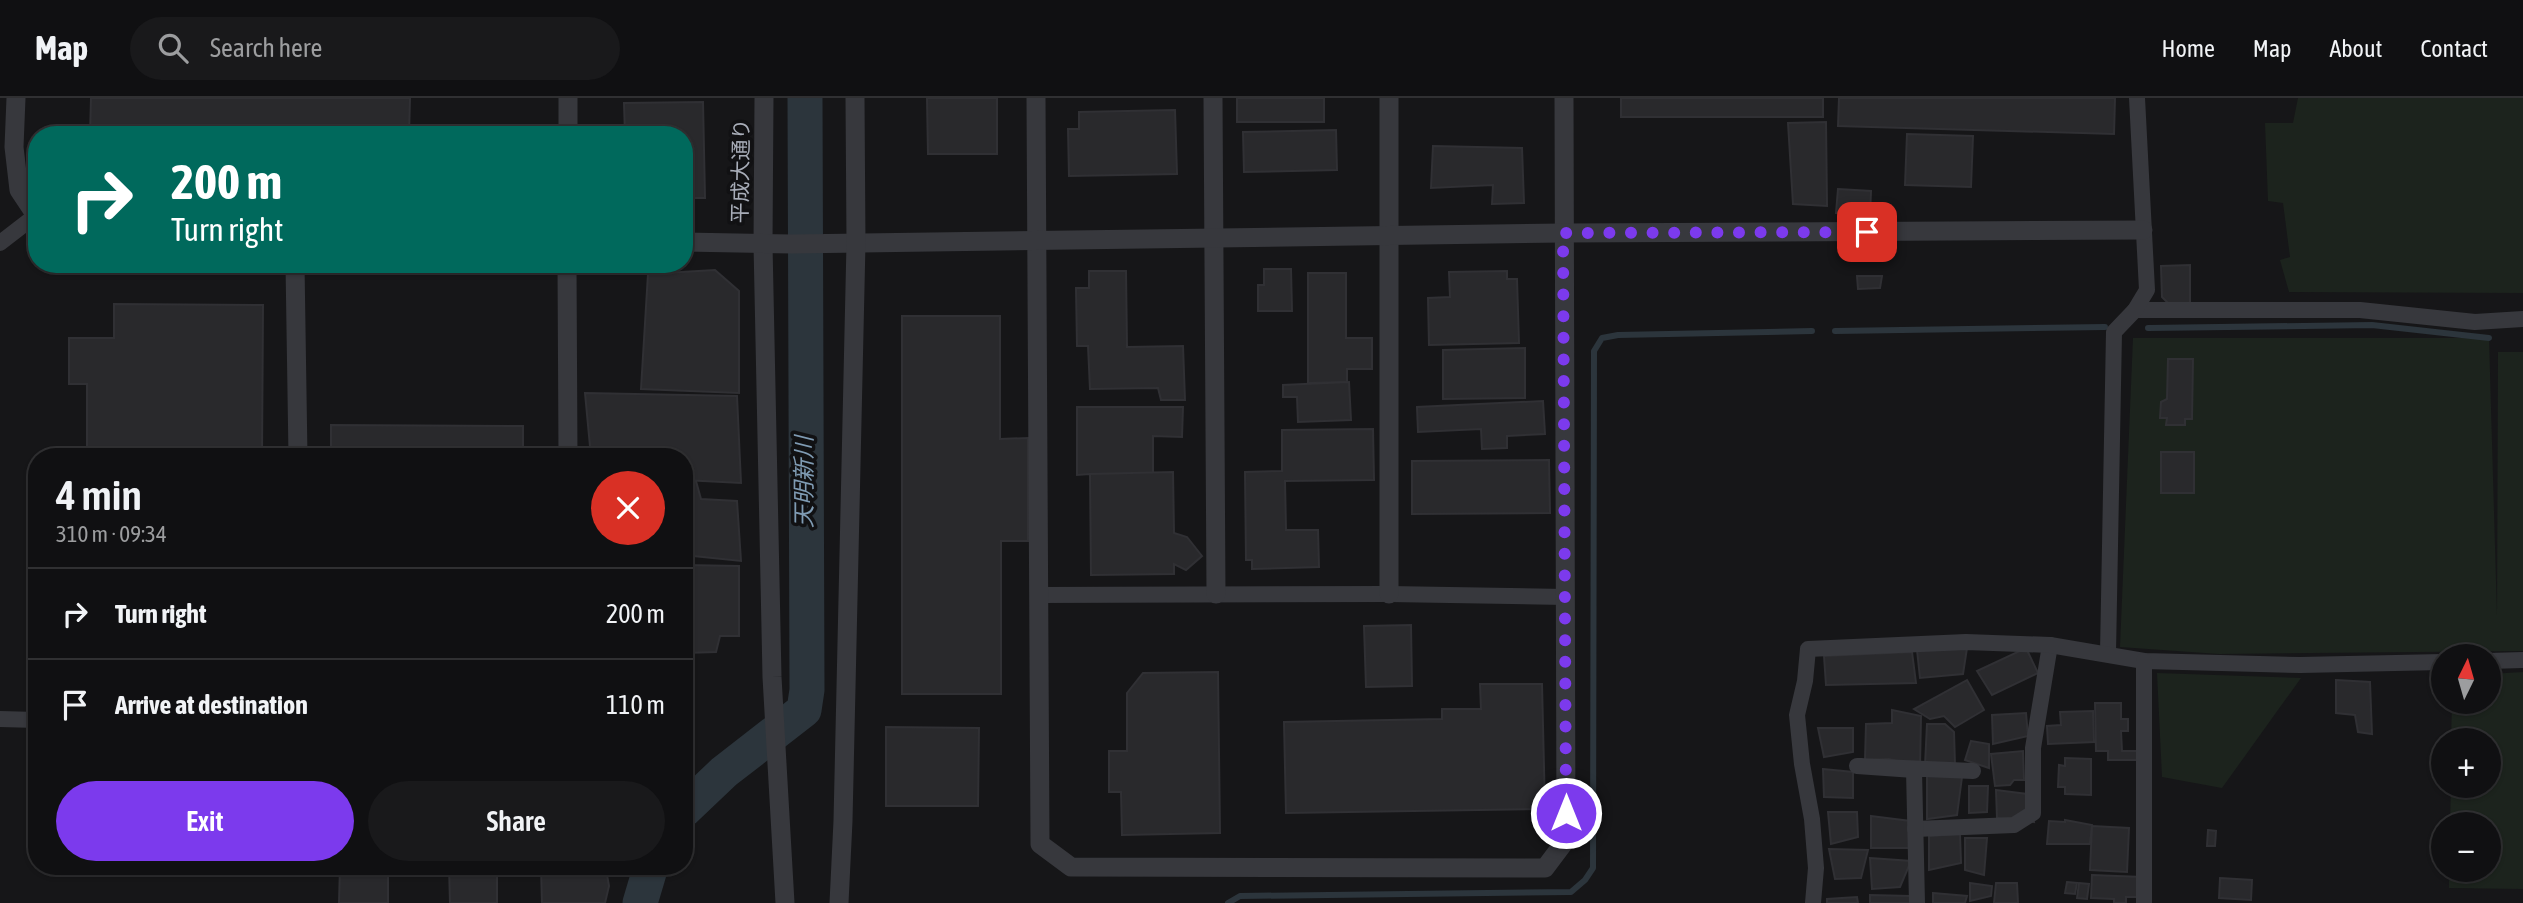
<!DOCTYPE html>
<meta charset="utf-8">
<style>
body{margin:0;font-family:"Asap Condensed","Noto Sans JP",sans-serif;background:#19191b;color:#f1f3f6;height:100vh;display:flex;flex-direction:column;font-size:26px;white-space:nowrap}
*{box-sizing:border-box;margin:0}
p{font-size:23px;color:#9c9d9f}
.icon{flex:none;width:38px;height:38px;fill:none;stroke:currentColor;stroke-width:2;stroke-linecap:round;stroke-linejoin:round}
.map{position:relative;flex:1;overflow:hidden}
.panel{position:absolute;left:28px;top:350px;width:665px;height:427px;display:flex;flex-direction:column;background:#101012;border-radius:28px;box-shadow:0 2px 5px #0004,0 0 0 2px #303032}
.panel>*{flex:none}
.top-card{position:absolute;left:28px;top:28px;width:665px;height:147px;border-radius:28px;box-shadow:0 2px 5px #0004,0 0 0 2px #303032;background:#00695c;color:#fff;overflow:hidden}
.needle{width:46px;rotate:5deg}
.buttons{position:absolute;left:2431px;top:546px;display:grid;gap:14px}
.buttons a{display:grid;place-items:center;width:70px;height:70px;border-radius:50%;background:#101012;box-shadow:0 2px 5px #0004,0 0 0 2px #303032;font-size:35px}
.pin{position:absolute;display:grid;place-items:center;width:60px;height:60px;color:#fff;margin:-30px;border-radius:14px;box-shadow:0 4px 10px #0006}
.me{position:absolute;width:77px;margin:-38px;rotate:0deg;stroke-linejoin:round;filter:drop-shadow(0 0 5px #0008)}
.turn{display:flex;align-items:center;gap:24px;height:147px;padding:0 28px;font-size:32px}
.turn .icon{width:91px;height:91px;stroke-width:2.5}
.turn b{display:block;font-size:49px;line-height:60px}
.round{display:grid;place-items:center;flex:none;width:74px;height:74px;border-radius:37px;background:#19191b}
.head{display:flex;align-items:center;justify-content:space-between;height:119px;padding:0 28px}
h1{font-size:42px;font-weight:600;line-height:52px}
.primary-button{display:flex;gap:14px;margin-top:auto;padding:14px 28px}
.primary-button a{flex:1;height:80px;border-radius:42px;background:#7c3aed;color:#fff;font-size:28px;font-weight:600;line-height:80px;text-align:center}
.primary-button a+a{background:#19191b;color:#f1f3f6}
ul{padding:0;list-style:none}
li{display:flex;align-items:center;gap:21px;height:91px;padding:0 28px;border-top:2px solid #303032}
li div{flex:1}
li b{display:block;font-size:26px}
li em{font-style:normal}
header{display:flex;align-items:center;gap:42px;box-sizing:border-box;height:98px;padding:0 35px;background:#101012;border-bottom:2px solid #303032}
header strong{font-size:33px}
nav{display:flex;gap:38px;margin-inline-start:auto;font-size:24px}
.search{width:490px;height:63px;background:#19191b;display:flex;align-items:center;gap:18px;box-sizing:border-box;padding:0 24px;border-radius:38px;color:#9c9d9f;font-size:26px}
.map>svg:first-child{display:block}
.green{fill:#1c231d}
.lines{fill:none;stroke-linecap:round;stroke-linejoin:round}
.stream{stroke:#2c353c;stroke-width:6}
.river{stroke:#2c353c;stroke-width:35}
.building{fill:#29292c;stroke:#303034;stroke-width:2}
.minor{stroke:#37383d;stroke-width:16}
.tertiary{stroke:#37383d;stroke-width:19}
.route{stroke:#7c3aed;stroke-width:12;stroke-dasharray:0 21.6}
.labels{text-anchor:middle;stroke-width:7;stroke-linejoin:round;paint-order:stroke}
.street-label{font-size:21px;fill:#a8adb8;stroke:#111113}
.water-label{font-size:23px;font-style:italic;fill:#7f9bb3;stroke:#111113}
</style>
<header>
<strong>Map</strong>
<div class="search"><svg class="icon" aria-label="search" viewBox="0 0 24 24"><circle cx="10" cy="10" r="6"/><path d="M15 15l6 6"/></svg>Search here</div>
<nav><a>Home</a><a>Map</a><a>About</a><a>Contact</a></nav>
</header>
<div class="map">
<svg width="2523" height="805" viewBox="0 0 2523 805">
<rect width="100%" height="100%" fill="#161618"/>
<g class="green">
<path d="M 2298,0 L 2523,0 L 2523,195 L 2289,194 L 2280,162 L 2290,159 L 2283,105 L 2268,103 L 2265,25 L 2293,25 Z"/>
<path d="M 2133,240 L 2489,240 L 2497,518 L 2498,254 L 2523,254 L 2523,553 L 2219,556 L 2120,549 Z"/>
<path d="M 2523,574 L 2523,791 L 2449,790 L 2449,772 L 2488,772 L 2488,726 L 2450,726 L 2451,688 L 2488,688 L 2488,642 L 2451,642 L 2452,604 L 2488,604 L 2489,576 Z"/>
<path d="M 2157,575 L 2301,580 L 2222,690 L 2162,679 Z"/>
</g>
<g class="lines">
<g class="stream">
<path d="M 2148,230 L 2372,227 L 2489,240"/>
<path d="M 1835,233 L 2105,229"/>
<path d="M 1228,805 L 1240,798 L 1571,794 L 1585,782 L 1593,770 L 1594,253 L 1602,240 L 1618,237 L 1812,233"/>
</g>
<g class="river">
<path d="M 684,712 L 724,674 L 804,612 L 807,592 L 805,0"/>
<path d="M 640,805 L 651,768"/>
</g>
</g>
<g class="building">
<path d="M 91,0 L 410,0 L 409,37 L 90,37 Z"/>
<path d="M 927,0 L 997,0 L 997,56 L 928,56 Z"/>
<rect x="1237" y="0" width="87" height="24"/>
<rect x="1621" y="0" width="202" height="19"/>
<path d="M 1839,0 L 2115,0 L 2114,36 L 1838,28 Z"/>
<path d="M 703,4 L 705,100 L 684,100 L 684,37 L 625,37 L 624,5 Z"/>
<path d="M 1175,12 L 1177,76 L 1069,78 L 1068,31 L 1079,31 L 1079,14 Z"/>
<path d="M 1826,24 L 1827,108 L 1793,106 L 1788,25 Z"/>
<path d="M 1336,32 L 1337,72 L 1244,74 L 1243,34 Z"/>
<path d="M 1907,36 L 1973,38 L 1971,89 L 1905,87 Z"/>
<path d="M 1433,48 L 1522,50 L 1524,105 L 1492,106 L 1493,87 L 1431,90 Z"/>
<path d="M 1838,91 L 1871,93 L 1870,118 L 1836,115 Z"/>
<path d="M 2190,167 L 2190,205 L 2168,205 L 2162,199 L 2161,168 Z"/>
<path d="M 1264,171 L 1291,171 L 1292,213 L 1258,213 L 1258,187 L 1264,187 Z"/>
<path d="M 715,172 L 739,193 L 739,295 L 641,291 L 648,176 Z"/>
<path d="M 1089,173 L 1126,173 L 1127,249 L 1183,248 L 1185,302 L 1161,302 L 1158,290 L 1090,291 L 1088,248 L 1077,248 L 1076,190 L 1089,190 Z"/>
<path d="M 1507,173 L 1507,181 L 1517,181 L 1519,245 L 1429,247 L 1428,200 L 1450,199 L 1449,174 Z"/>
<path d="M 1308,175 L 1346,175 L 1346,240 L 1372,240 L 1372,271 L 1347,271 L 1347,284 L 1308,285 Z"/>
<path d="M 1857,178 L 1882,178 L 1880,190 L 1858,191 Z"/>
<path d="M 114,206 L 263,207 L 262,359 L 87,359 L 87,286 L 69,286 L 69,240 L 114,240 Z"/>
<path d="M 902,218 L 1000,218 L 1000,341 L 1028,340 L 1028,443 L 1001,443 L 1001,596 L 902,596 Z"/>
<path d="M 1525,250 L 1525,300 L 1443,301 L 1443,252 Z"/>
<path d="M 2168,261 L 2193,261 L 2192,321 L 2185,321 L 2185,327 L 2166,327 L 2167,320 L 2160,320 L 2161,304 L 2167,301 Z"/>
<path d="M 1349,284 L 1351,322 L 1298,324 L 1297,299 L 1283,299 L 1283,287 Z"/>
<path d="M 585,295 L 737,298 L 741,385 L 684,382 L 684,359 L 591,359 Z"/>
<path d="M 1543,303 L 1545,336 L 1507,338 L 1507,350 L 1482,351 L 1481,331 L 1418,334 L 1417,309 Z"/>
<path d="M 1077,309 L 1183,309 L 1182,339 L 1153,338 L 1153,378 L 1090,376 L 1077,377 Z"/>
<path d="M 331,327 L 523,328 L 523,359 L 331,359 Z"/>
<path d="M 1373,331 L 1374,382 L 1285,383 L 1286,432 L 1318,432 L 1319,469 L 1252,471 L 1252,462 L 1246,462 L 1245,374 L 1282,373 L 1282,332 Z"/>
<rect x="2161" y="354" width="33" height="41"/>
<path d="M 1549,362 L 1550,415 L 1412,416 L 1412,363 Z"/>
<path d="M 1173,374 L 1174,435 L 1187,439 L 1202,458 L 1186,472 L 1174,466 L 1174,476 L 1091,477 L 1090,376 Z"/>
<path d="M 696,383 L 701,401 L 737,403 L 741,463 L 684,457 L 684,384 Z"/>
<path d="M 684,467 L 739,468 L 739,538 L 720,538 L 716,554 L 684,555 Z"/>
<path d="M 1411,527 L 1412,588 L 1366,589 L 1364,528 Z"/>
<path d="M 1967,550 L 1963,576 L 1920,580 L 1917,552 Z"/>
<path d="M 2026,550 L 2038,575 L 1992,597 L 1977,573 Z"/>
<path d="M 1912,554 L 1916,585 L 1826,587 L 1824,558 Z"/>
<path d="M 1218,574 L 1220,735 L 1122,737 L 1121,694 L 1109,694 L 1109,653 L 1127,653 L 1127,595 L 1143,575 Z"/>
<path d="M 1967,582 L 1984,612 L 1955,629 L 1944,618 L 1930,621 L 1914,611 Z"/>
<path d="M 2336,582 L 2370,584 L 2372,636 L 2358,634 L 2355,617 L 2336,615 Z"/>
<path d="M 1480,586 L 1542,586 L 1545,711 L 1286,715 L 1284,624 L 1442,621 L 1442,611 L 1481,611 Z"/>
<path d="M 2095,605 L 2121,605 L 2121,621 L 2128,621 L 2128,633 L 2121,633 L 2122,653 L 2140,653 L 2140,662 L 2108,662 L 2108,653 L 2096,653 Z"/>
<path d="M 1892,612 L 1921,618 L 1920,669 L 1889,661 L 1865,662 L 1866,626 L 1892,625 Z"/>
<path d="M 2093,613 L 2094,644 L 2048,646 L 2047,628 L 2061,627 L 2060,614 Z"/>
<path d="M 2026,615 L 2028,638 L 1993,646 L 1992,617 Z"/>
<path d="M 1927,626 L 1945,626 L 1954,634 L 1955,667 L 1925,667 Z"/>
<path d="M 886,629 L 979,630 L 978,708 L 886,708 Z"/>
<path d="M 1818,630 L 1853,630 L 1853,654 L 1824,659 Z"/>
<path d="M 1971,643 L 1989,646 L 1989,670 L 1965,662 Z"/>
<path d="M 2023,653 L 2024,682 L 2014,682 L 2010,687 L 1995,688 L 1991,656 Z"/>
<path d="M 2065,660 L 2091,661 L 2091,697 L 2065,696 L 2065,689 L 2058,689 L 2059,667 L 2065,668 Z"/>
<path d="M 1823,671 L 1853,674 L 1853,700 L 1824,699 Z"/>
<path d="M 1927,678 L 1962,679 L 1957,717 L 1927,721 Z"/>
<path d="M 1969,688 L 1988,688 L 1987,714 L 1969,715 Z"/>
<path d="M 1996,692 L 2027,696 L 2034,724 L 1997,720 Z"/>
<path d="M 1828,714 L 1857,714 L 1858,739 L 1831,746 Z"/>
<path d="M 1871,718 L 1910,723 L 1909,750 L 1871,750 Z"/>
<path d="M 2065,722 L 2092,727 L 2090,746 L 2047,746 L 2049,723 L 2065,724 Z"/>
<path d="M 2092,728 L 2129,730 L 2127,774 L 2090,772 Z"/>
<path d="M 2208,732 L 2216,733 L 2215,748 L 2207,748 Z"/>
<path d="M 1960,736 L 1961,765 L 1929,772 L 1929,738 Z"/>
<path d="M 1965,740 L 1987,740 L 1984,777 L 1965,772 Z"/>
<path d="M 1829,751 L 1868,752 L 1861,780 L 1835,781 Z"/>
<path d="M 1870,760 L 1911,763 L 1900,789 L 1872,791 Z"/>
<path d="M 340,768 L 388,768 L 388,805 L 339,805 Z"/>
<path d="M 449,768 L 497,768 L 497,805 L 450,805 Z"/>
<path d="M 541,770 L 606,771 L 609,788 L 605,805 L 542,805 Z"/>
<path d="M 2092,777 L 2142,779 L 2141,799 L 2126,799 L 2126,805 L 2114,805 L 2114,801 L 2091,800 Z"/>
<path d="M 2220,780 L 2252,782 L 2251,802 L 2219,800 Z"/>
<path d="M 2067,784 L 2077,785 L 2075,796 L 2065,795 Z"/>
<path d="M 1970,785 L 1992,788 L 1991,798 L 1970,803 Z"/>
<path d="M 1996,785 L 2017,785 L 2018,805 L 1994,805 Z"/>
<path d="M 2079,785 L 2089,786 L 2087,801 L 2077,800 Z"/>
<path d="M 1933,795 L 1967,798 L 1965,805 L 1933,805 Z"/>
<path d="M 1870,797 L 1910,798 L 1911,805 L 1870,805 Z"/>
<path d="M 1857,799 L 1858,805 L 1827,805 L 1827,801 Z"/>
</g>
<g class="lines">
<g class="minor">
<path d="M 0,145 L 35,118"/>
<path d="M 2135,212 L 2360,212 L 2475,224 L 2523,221"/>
<path d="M 1039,497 L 1389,496 L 1565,499"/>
<path d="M 2108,555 L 2114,234 L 2135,212 L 2147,192 L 2137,0"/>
<path d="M 2488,563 L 2523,562"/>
<path d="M 0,621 L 37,622"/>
<path d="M 1915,731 L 2014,727 L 2033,715 L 2033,650 L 2050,547"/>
<path d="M 1813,805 L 1816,770 L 1812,721 L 1802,666 L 1797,617 L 1805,583 L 1808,551 L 1966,544 L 2050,547 L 2144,563 L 2300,567 L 2443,564"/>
<path d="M 1917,805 L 1914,672 L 1857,668 L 1973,673"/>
<path d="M 2144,805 L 2144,563"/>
</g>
<g class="tertiary">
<path d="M 16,0 L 14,49 L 19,92 L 37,119"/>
<path d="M 764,0 L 763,146 L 772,579 L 785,805"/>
<path d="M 1036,0 L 1040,746 L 1071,769 L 1545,770 L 1566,742 L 1564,0"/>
<path d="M 1213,0 L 1216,496"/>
<path d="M 1389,0 L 1389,496"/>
<path d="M 568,37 L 568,0"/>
<path d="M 684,144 L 792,146 L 1563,135 L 2143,132"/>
<path d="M 295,166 L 298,359"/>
<path d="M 567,166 L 568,359"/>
<path d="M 839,805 L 843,723 L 856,145 L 855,0"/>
</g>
</g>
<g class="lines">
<path class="route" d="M 1566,715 L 1563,135 L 1867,134"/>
</g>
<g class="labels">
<g class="street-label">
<text transform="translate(741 73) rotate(-89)" y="7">平成大通り</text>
</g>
<g class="water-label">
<text transform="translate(804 384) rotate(-90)" y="8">天明新川</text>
</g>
</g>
</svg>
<div class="buttons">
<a><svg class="needle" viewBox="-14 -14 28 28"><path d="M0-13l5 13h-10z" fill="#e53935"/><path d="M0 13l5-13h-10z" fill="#9c9d9f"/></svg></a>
<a>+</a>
<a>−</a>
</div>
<div class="pin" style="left:1867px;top:134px;background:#d93025"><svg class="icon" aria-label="arrive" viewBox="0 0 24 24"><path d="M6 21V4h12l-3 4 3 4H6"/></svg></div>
<svg class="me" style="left:1566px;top:715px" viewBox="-20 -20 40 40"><circle r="17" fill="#7c3aed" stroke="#fff" stroke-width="3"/><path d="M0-11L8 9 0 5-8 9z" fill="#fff"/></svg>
<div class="top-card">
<div class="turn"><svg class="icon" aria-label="right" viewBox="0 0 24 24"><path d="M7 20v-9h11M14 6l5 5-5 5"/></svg><div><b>200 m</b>Turn right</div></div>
</div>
<section class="panel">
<div class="head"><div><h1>4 min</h1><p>310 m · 09:34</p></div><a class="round" style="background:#d93025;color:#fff"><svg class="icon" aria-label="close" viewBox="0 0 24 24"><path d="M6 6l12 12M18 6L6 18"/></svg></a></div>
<ul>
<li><svg class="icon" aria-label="right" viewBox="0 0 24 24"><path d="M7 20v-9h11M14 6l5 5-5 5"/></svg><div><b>Turn right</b></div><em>200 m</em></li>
<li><svg class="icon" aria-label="arrive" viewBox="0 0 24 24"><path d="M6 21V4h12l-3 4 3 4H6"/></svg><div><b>Arrive at destination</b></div><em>110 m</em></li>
</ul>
<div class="primary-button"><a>Exit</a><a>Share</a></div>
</section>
</div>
